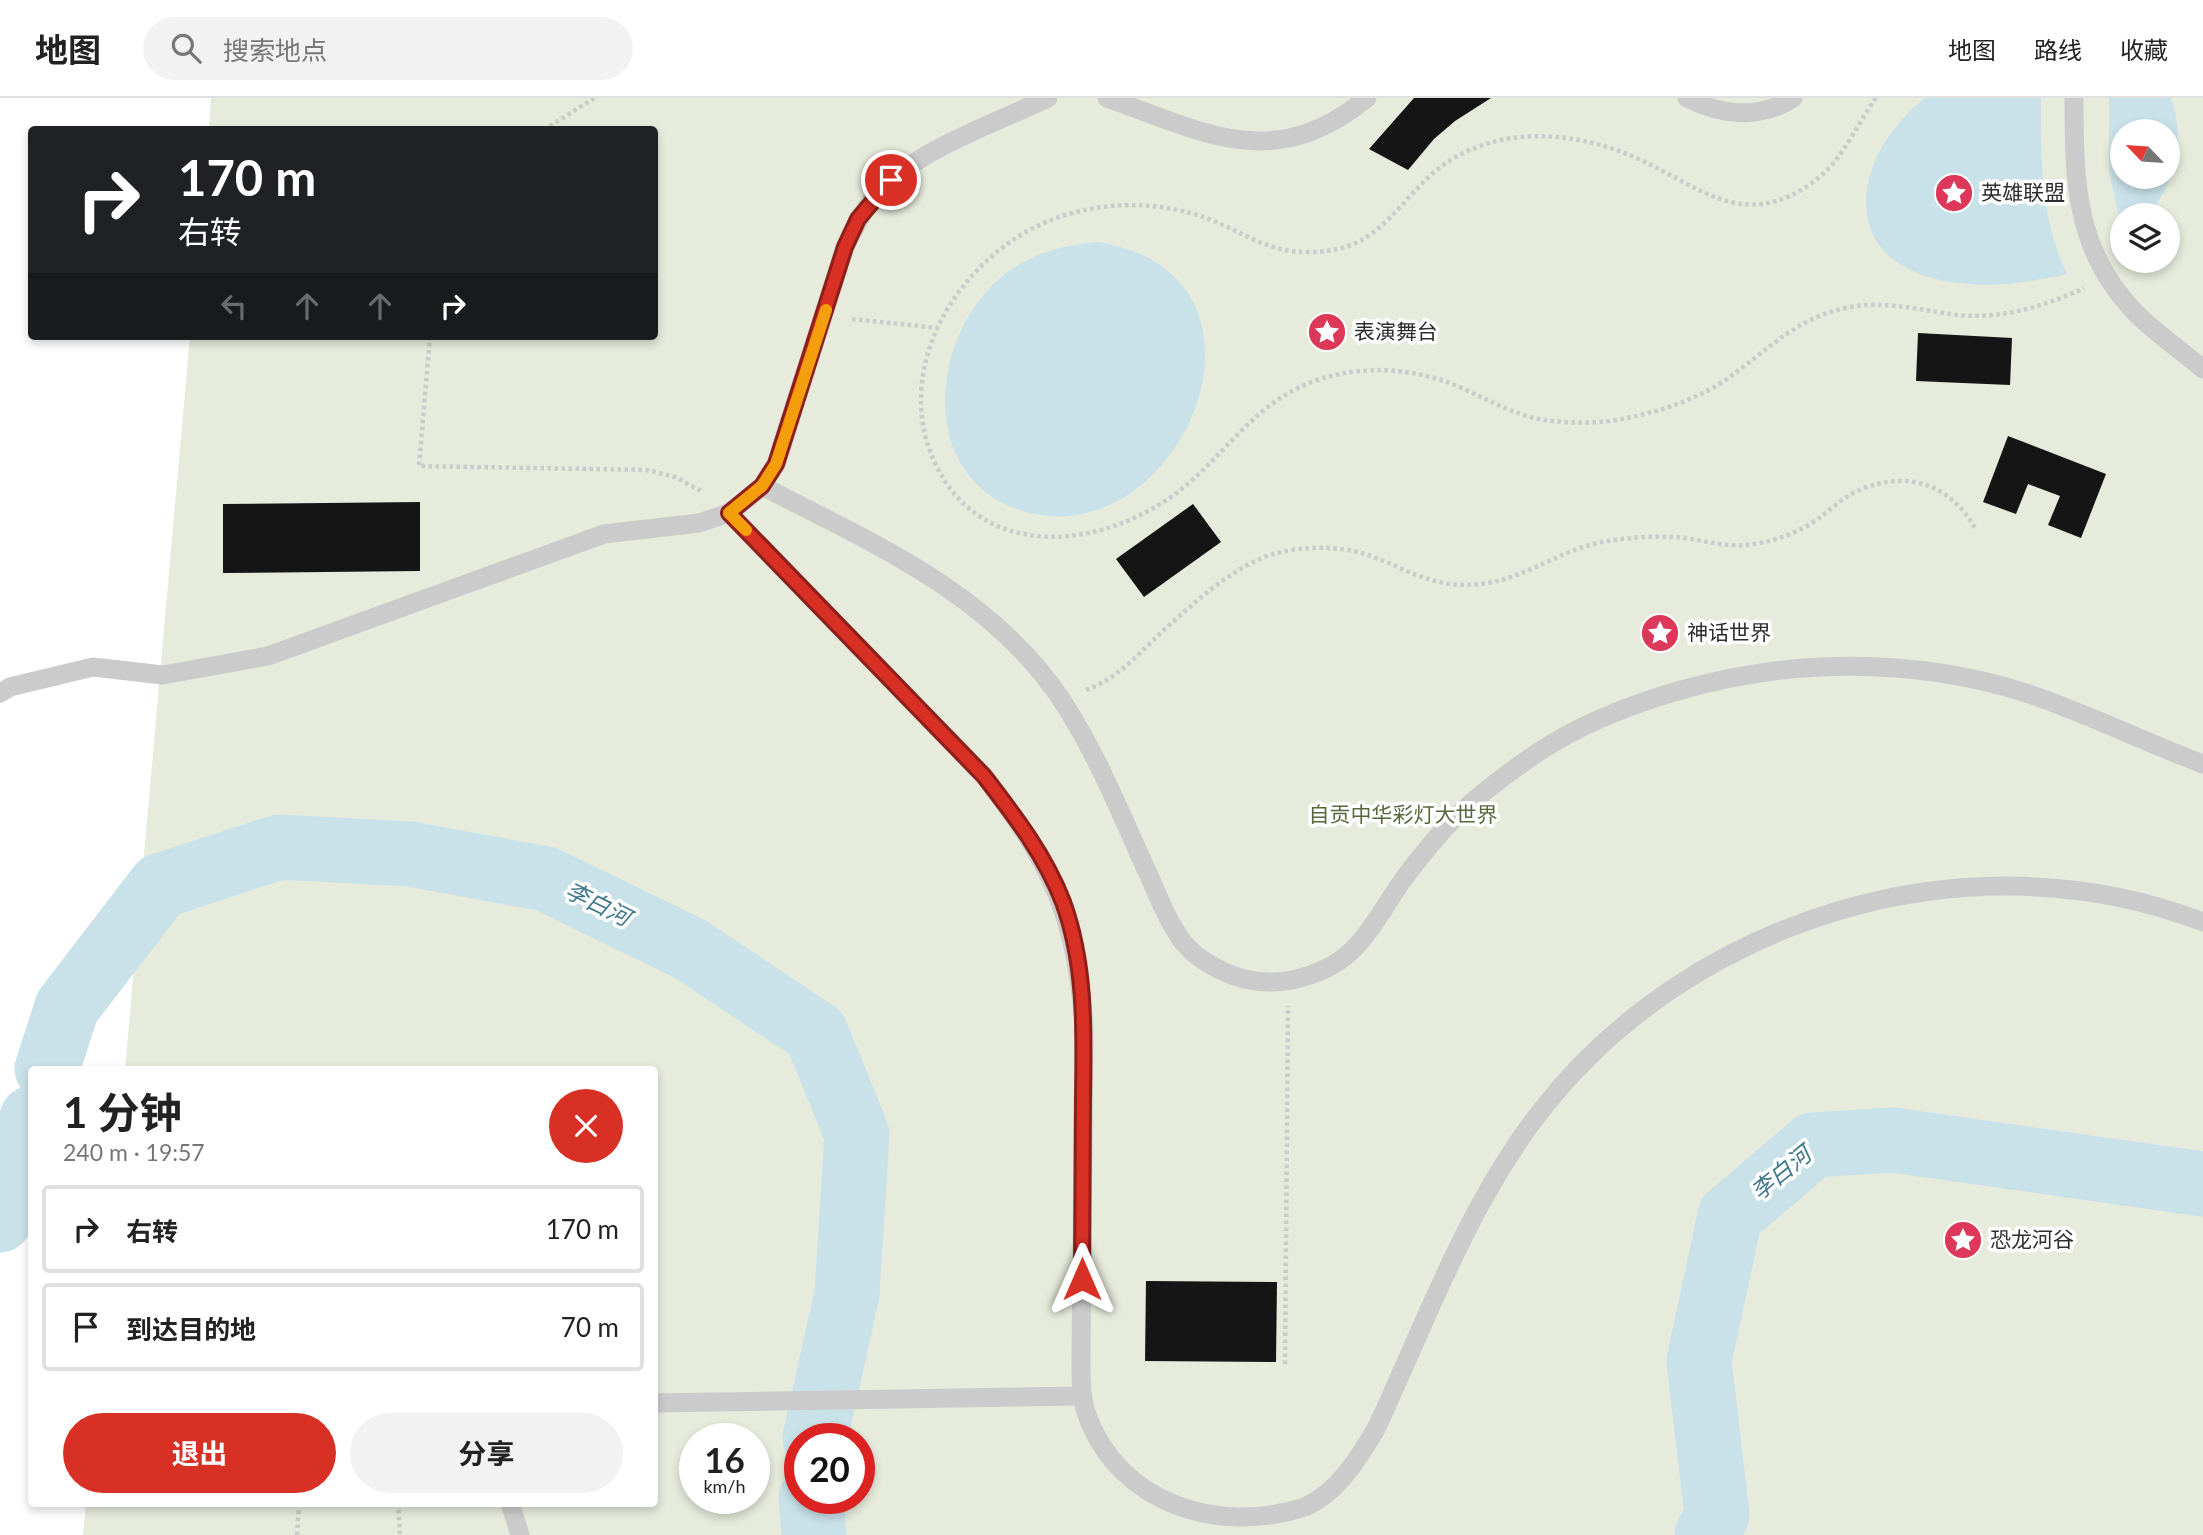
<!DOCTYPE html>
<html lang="zh">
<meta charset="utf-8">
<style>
body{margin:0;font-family:Lato,"Noto Sans SC",sans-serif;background:#f2f2f2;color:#222;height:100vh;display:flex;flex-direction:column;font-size:26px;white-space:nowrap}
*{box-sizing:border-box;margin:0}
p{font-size:23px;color:#767676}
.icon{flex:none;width:38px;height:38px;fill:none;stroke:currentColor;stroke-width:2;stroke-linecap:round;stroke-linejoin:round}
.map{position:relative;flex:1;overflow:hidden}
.drawer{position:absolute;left:28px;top:968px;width:630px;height:441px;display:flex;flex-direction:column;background:#fff;border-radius:7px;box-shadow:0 4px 10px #0003}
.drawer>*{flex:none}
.top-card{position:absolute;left:28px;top:28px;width:630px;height:214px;border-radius:7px;box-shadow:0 4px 10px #0003;background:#202124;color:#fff;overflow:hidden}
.needle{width:46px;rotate:295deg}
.fabs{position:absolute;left:2110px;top:21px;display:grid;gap:14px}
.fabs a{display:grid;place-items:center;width:70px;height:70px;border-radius:50%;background:#fff;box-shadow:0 4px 10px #0003;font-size:35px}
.speed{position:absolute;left:679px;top:1325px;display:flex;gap:14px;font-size:35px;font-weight:700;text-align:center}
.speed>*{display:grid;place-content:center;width:91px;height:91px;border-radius:50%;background:#fff;box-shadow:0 4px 10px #0003;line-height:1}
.speed small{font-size:18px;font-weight:400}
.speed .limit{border:10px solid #d22;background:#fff;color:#111}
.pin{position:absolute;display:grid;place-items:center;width:60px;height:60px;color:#fff;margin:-30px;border:4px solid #fff;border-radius:50%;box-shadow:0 2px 7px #0007}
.me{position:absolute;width:77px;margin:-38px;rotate:0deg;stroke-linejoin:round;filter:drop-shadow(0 0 5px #0008)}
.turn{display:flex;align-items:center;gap:24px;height:147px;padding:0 35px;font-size:32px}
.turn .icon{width:91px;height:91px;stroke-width:2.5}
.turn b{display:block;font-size:49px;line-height:60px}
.lanes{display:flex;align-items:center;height:66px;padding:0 35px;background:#0003;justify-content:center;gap:35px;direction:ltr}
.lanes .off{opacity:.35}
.round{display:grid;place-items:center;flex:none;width:74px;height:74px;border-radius:37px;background:#f2f2f2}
.overview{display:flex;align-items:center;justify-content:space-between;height:119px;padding:0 35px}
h1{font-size:42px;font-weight:700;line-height:52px}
.action{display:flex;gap:14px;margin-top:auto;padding:14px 35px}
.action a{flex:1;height:80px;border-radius:42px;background:#d93025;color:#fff;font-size:28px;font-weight:700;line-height:80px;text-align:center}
.action a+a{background:#f2f2f2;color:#222}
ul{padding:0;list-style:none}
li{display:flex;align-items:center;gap:21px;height:88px;margin:0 14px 10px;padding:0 21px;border:4px solid #e0e0e0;border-radius:7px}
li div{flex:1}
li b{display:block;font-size:26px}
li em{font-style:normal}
header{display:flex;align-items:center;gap:42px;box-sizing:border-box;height:98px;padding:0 35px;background:#fff;border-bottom:2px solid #e0e0e0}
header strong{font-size:33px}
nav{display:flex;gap:38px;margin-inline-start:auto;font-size:24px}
.search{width:490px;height:63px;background:#f2f2f2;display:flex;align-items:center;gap:18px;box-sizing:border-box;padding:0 24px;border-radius:38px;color:#767676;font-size:26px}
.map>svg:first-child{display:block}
.green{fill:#e6ebdc;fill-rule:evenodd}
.water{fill:#c9e2ea;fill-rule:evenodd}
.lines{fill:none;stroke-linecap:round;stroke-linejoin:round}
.river{stroke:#c9e2ea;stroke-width:65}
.building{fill:#151515}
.path{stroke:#cbcbcb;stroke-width:4.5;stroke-dasharray:3.5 3.5;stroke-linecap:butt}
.lane{stroke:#cbcbcb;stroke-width:19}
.route-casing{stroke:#8d1f18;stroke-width:18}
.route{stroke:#d93025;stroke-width:12}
.slow{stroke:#f59e0b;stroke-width:12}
.labels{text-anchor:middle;stroke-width:7;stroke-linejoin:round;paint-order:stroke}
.poi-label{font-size:21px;fill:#2e2e2e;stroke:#fff;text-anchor:start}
.park-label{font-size:21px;fill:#57683d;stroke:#fff}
.water-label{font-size:23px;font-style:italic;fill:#40798c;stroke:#fff}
</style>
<header>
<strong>地图</strong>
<div class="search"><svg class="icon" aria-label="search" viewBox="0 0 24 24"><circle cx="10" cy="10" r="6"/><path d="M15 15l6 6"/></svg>搜索地点</div>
<nav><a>地图</a><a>路线</a><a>收藏</a></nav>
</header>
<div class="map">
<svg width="2203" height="1437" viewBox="0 0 2203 1437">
<rect width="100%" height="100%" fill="#fff"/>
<path class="green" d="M 211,0 L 2203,0 L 2203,1437 L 83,1437 L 86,1405 L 654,1405 L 654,971 L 125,971 L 190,238 L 654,238 L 654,32 L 209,31 ZM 2123,33 L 2168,33 L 2168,79 L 2123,79 ZM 2123,117 L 2168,117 L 2168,163 L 2123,163 ZM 695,1340 L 754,1340 L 754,1400 L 695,1400 ZM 800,1340 L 859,1340 L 859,1400 L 800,1400 Z"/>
<g class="water">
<path d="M 1925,0 L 2041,0 C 2041,63 2040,118 2067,176 C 2026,185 1986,191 1945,183 C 1833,162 1853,56 1925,0 Z"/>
<path d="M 2109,0 L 2171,0 C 2186,43 2176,82 2149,117 L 2123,117 L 2123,135 L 2109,74 ZM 2123,33 L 2168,33 L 2168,79 L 2123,79 Z"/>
<path d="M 1098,144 C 1301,175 1181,461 1023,413 C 913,380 930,230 1009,173 C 1036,154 1065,147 1098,144 Z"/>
</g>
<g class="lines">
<g class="river">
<path d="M 47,971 L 67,909 L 160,788 L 279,749 L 410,756 L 546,781 L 690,851 L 816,935 L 857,1036 L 847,1196 L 815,1340"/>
<path d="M 0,1122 L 32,1020"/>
<path d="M 811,1400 L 814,1437"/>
<path d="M 1707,1437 L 1717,1417 L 1699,1263 L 1730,1118 L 1813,1047 L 1893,1042 L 2203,1086"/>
</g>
</g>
<g class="building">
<path d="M 1414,0 L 1491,0 L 1455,23 L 1434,41 L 1408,72 L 1369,51 Z"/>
<path d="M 1918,235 L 2012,240 L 2010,287 L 1916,283 Z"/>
<path d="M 2008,338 L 2106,376 L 2081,440 L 2048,427 L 2060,398 L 2028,386 L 2016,416 L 1983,404 Z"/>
<path d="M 420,404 L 420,473 L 223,475 L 223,406 Z"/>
<path d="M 1193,406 L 1221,444 L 1144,499 L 1116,461 Z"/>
<path d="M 1146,1183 L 1277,1184 L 1276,1264 L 1145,1263 Z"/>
</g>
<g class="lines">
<g class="path">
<path d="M 1876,0 C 1857,26 1843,61 1817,81 C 1743,138 1698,86 1632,58 C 1597,43 1558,36 1521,39 C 1488,42 1454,55 1430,78 C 1388,117 1374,155 1306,154 C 1274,154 1251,140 1223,127 C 1170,102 1105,101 1051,122 C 959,158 889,271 936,367 C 981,460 1090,452 1165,403 C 1215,371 1243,317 1298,290 C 1347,266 1408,267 1457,288 C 1485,300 1510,315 1539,321 C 1567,326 1599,326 1627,320 C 1660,313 1692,303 1721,285 C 1766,255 1793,220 1850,209 C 1884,203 1916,211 1950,216 C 1995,223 2044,209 2084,190"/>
<path d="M 544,32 L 594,0"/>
<path d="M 852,221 L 938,230"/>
<path d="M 430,238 L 419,368 L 647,372 L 675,379 L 703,394"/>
<path d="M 1086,592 C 1118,581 1141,553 1165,531 C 1195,504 1234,468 1273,456 C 1303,448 1339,447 1368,457 C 1400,468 1426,486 1462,487 C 1520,488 1554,452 1607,443 C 1630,439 1654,438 1676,439 C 1699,441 1722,449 1745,447 C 1770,445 1799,435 1819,420 C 1830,412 1840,402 1853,395 C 1902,371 1948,383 1975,430"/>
<path d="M 1285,1266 L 1288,908"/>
<path d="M 398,1405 L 400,1437"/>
<path d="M 297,1437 L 299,1405"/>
</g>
<g class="lane">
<path d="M 1107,0 C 1206,35 1274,76 1367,0"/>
<path d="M 1687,0 C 1721,17 1759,22 1793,0"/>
<path d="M 2074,0 C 2074,87 2075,159 2144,223 C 2163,240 2184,255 2203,271"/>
<path d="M 762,388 C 872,445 990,495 1061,601 C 1096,654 1120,714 1146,771 C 1157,795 1167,823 1183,844 C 1197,862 1223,875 1244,881 C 1266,886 1286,885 1307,878 C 1358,863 1372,827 1400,786 C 1414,766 1430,747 1446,729 C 1472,701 1505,677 1537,655 C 1614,604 1728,573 1821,569 C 1890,566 1960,574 2026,595 C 2086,615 2144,644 2203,666"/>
<path d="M 729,415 L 762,388 L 776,366 L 845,149 C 854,130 864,110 878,94 C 914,53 998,24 1048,0"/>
<path d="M 0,595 L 10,589 L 93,569 L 163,577 L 268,558 L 604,436 L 699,425 L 729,415 L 984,678 C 1051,764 1077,820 1084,930 L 1081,1264 C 1081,1282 1081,1300 1087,1317 C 1119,1406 1218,1437 1305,1409 C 1338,1394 1358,1361 1376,1331 C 1425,1226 1468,1106 1540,1014 C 1691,819 1970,734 2203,824"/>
<path d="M 654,1305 L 1082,1298"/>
<path d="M 510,1405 L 520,1437"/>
</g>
</g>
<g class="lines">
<g class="route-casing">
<path id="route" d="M 891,82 L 858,121 L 845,149 L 776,366 L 762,388 L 729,415 L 984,678 C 1014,717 1045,757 1063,804 C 1086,867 1084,933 1083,999 C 1083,1060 1082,1120 1082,1181"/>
</g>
<use href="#route" class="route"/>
<path class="slow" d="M 746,432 L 729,415 L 762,388 L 776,366 L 826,212"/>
</g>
<defs>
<g id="sight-disc" transform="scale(2.0125)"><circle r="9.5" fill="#dd385a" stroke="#fff"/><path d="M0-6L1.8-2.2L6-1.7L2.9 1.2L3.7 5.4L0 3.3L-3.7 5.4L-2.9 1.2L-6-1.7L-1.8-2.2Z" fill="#fff"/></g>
</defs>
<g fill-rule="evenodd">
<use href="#sight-disc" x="1954" y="95"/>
<use href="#sight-disc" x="1327" y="234"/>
<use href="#sight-disc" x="1660" y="535"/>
<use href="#sight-disc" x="1963" y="1142"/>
</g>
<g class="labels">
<g class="poi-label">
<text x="1981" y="102">英雄联盟</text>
<text x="1354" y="241">表演舞台</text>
<text x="1687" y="542">神话世界</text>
<text x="1990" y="1149">恐龙河谷</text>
</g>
<g class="park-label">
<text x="1403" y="724">自贡中华彩灯大世界</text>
</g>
<g class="water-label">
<text transform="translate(598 806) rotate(26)" y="8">李白河</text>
<text transform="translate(1781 1075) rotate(-39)" y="8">李白河</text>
</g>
</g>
</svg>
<div class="fabs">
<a><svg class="needle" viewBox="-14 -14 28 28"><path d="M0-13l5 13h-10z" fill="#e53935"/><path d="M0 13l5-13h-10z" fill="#767676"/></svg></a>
<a><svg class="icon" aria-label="layers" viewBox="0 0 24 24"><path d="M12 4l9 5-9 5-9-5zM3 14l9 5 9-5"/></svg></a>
</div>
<div class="speed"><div>16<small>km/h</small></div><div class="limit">20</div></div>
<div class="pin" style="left:891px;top:82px;background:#d93025"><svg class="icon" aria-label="arrive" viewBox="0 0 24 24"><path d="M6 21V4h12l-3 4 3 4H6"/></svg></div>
<svg class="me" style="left:1082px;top:1181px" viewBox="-20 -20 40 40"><path d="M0-17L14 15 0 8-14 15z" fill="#d93025" stroke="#fff" stroke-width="4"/></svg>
<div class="top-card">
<div class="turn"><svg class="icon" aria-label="right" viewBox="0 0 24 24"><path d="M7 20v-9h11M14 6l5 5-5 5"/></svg><div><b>170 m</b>右转</div></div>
<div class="lanes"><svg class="icon off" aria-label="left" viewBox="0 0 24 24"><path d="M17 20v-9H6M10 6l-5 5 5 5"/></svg><svg class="icon off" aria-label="ahead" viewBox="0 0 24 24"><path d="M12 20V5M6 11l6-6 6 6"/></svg><svg class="icon off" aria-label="ahead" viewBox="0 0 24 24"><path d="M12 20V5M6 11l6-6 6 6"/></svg><svg class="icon" aria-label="right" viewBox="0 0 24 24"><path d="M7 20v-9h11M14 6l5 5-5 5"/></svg></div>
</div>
<section class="drawer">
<div class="overview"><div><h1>1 分钟</h1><p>240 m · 19:57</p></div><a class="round" style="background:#d93025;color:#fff"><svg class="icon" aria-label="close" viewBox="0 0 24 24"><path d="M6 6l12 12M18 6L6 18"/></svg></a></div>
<ul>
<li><svg class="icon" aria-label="right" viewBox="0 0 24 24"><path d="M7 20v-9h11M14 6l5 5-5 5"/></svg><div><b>右转</b></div><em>170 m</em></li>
<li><svg class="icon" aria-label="arrive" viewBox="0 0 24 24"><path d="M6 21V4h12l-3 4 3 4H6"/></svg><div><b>到达目的地</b></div><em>70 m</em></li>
</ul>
<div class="action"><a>退出</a><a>分享</a></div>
</section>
</div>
